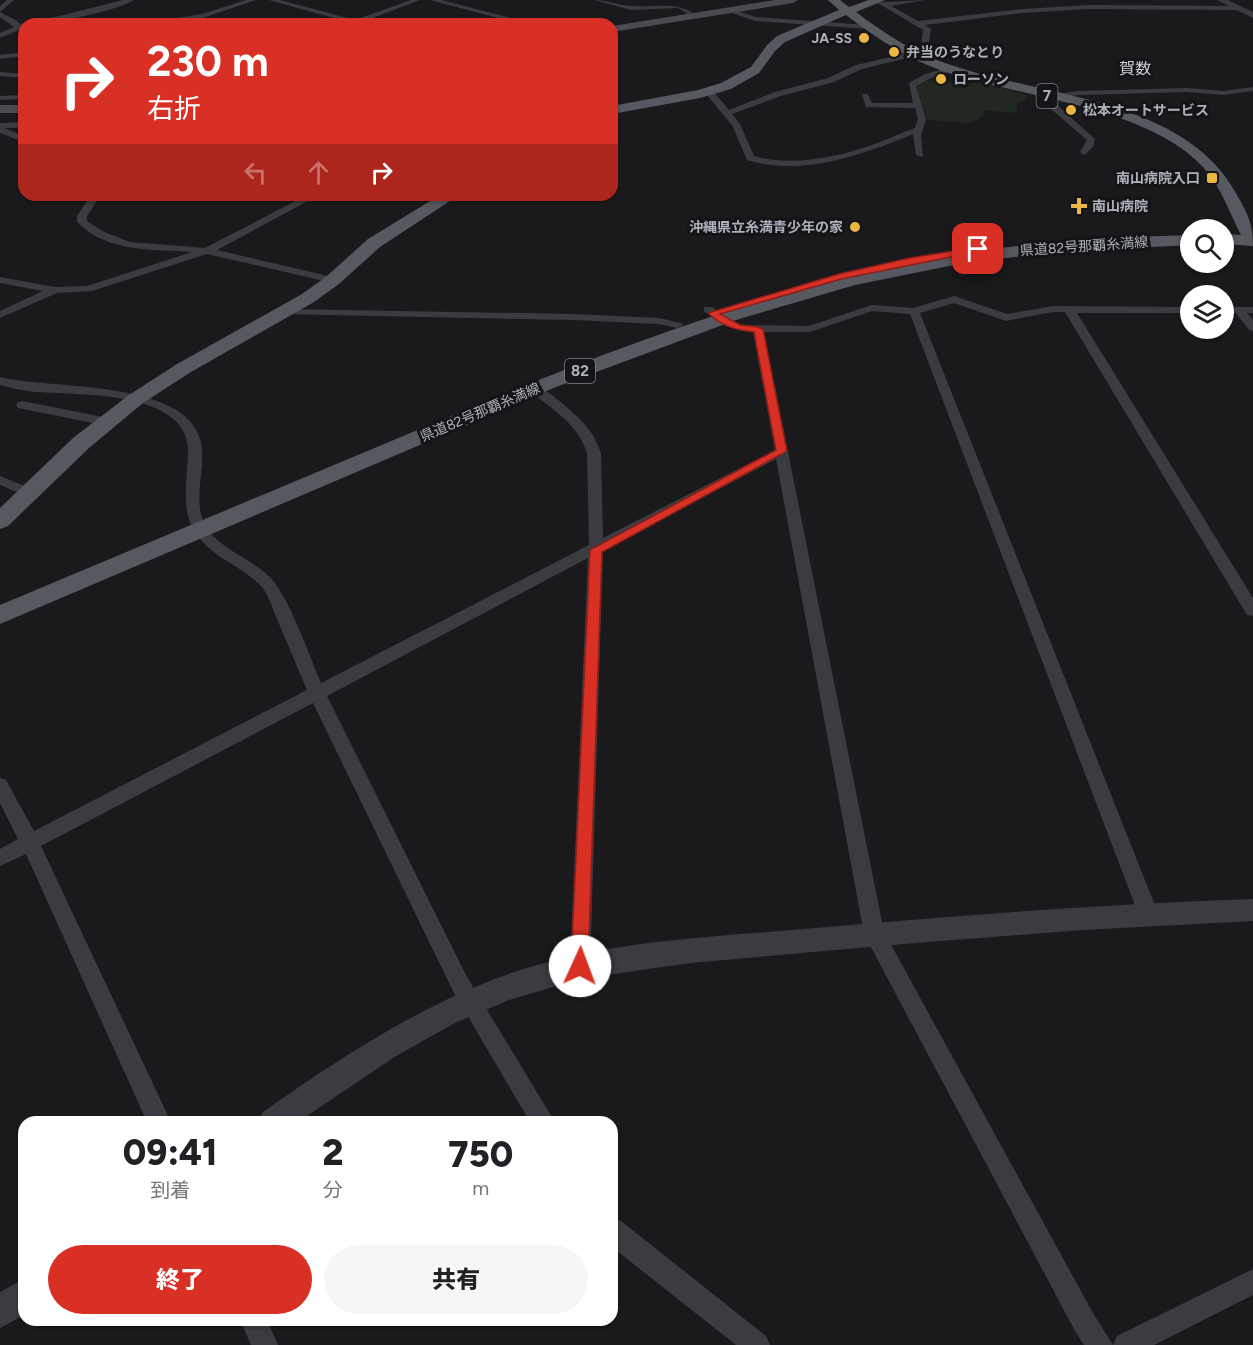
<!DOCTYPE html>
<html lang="ja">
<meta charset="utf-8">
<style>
body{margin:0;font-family:Figtree,"Noto Sans JP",sans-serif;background:#f6f6f6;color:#202124;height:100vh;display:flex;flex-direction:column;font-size:22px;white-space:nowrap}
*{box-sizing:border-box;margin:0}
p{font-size:20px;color:#757577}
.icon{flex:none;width:33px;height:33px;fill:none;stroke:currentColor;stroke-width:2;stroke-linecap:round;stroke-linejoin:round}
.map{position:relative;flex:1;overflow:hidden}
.details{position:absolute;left:18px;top:1116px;width:600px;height:210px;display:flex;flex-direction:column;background:#fff;border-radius:18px;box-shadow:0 2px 4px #0004}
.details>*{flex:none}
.hud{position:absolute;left:18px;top:18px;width:600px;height:183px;border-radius:18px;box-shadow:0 2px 4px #0004;background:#d93025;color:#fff;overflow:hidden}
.controls{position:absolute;left:1180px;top:219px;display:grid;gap:12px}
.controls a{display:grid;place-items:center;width:54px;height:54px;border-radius:50%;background:#fff;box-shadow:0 2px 4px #0004;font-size:30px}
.pin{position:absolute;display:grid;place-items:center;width:51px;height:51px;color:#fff;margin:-26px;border-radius:12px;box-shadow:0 3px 9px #0006}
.me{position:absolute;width:66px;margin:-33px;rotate:2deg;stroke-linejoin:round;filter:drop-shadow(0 0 4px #0008)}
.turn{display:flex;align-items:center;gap:21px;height:126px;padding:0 30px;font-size:27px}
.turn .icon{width:78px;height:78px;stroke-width:2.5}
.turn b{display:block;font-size:42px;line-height:51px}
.lanes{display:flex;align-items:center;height:57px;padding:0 30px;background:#0003;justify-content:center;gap:30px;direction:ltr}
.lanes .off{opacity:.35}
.eta{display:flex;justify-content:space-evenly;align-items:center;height:102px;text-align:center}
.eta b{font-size:36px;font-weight:800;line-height:42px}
.button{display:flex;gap:12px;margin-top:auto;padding:12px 30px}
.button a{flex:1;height:69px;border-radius:36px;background:#d93025;color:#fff;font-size:24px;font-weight:800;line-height:69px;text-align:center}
.button a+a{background:#f6f6f6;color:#202124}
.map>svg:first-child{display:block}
.green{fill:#202821}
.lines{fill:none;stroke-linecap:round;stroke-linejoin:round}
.minor{fill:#3b3c41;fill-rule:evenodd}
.tertiary{fill:#3b3c41;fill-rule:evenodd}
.secondary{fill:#494b51;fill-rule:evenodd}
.primary{fill:#575960;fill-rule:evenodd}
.route{fill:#d93025;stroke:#8d1f18;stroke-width:1.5}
.poi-dot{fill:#ecb643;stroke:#151517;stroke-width:2}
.labels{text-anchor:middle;stroke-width:6;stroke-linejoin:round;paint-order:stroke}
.far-poi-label{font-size:14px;font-weight:bold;fill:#adb1bb;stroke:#151517;text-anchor:start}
.far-street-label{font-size:14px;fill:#adb1bb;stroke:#151517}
.shield{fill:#151517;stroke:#7f828a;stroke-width:1.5}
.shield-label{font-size:15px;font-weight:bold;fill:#adb1bb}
.far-quarter-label{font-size:16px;fill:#ced0d7;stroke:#151517}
</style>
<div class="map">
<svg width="1253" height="1345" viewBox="0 0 1253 1345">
<rect width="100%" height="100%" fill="#1a1a1c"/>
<path class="green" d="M 925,80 L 969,84 L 975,80 L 1026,95 L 1028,98 L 1017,104 L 1017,113 L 984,110 L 983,116 L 971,123 L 927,120 L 916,86 Z"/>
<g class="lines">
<g class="minor">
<path d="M 7,0 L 14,0 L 0,12 L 17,21 L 20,24 L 24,23 L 27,24 L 24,24 L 24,28 L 0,38 L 0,33 L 14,27 L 0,17 L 0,6 Z"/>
<path d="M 123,0 L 134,0 C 114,12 52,24 27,24 Z"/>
<path d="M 246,0 L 256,0 L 203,18 L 140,24 L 202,14 Z"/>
<path d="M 269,0 L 280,0 L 355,20 L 411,0 L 420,0 L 357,24 L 346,24 L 348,22 Z"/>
<path d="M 430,0 L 441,0 L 534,24 L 521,24 Z"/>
<path d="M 594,0 C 607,0 618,5 631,6 C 658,8 676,0 698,16 L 693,17 L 678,8 L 631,10 Z"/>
<path d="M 875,0 L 885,2 L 926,0 L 891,6 L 918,21 L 1023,9 L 1088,5 L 1239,6 L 1242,8 L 1239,10 L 1088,9 L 1023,13 L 925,25 L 931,29 L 928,48 L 915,52 L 915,56 L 862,69 L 834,82 L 781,96 L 732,114 L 740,124 L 754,156 C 789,167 838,157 872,145 C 887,140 900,133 915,128 L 918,119 L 915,108 L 866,107 L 862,94 L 868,94 L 872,103 L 913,103 L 909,83 L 925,74 L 952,67 L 952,71 L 931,78 L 916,86 L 926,119 L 921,136 L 923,157 L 916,155 L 913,134 C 862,155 802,177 747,160 L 732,125 L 706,94 L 706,90 L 712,90 L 729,110 L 775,92 L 828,78 L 856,65 L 904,54 L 904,50 L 921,47 L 923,30 L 876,2 Z"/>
<path d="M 728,8 L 756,17 L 869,25 L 873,27 L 869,29 L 755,21 L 726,11 Z"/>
<path d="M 24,52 L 24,56 L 0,59 L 0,55 Z"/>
<path d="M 0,72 L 24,74 L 24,78 L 0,76 Z"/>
<path d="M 1253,87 L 1253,91 L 1223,95 L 1187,92 L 1078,95 L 1056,99 L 1054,101 L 1057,105 L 1095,139 L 1093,147 L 1084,155 L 1080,152 L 1087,140 L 1051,109 L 1046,101 L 1050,95 L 1078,91 L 1187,88 L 1223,91 Z"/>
<path d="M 24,95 L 24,99 L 0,100 L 0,96 Z"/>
<path d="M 24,122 L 24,128 L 4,128 L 24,136 L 24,142 L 0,133 L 0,123 Z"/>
<path d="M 91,195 L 101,195 L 87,216 L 87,221 L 102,231 L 130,242 L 205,248 L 307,195 L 319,195 L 217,250 L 337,278 L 338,280 L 333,283 L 207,254 L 92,291 L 57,293 L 0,318 L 0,311 L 43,291 L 0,283 L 0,277 L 55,287 L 87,286 L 192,252 C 152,249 107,253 77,222 L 77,216 Z"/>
<path d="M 954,296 L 1007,314 L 1053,306 L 1191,307 L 1191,313 L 1077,313 L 1253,598 L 1253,616 L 1247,615 L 1065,312 L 1053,312 L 1006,321 L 954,303 L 920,313 L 1158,913 L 1155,919 L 1148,922 L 1141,919 L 1138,913 L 910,314 L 872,311 L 810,332 L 764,332 L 884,932 L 1093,1313 L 1113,1345 L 1117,1336 L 1253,1269 L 1253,1295 L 1154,1345 L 1084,1345 L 1075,1331 L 864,934 L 776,459 L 603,550 L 590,966 L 587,973 L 580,976 L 573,973 L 570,966 L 588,558 L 327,696 L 467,977 L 555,1122 L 530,1122 L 453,991 L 313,703 L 41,846 L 171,1122 L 147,1122 L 26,854 L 0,866 L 0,849 L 18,839 L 0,803 L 0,778 L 6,780 L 34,831 L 307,690 C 297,666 287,643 277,619 C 272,608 269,595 261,586 C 242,566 213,558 197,535 C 179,510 188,479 188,450 C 187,390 78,395 36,392 C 24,391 12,388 0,385 L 0,377 C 51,390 186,378 201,442 C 207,471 189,504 209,531 C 224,551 252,559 270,577 C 288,595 310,657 321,683 L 589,545 L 587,453 C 578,424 552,409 530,391 L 528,388 L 530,385 C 543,383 582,419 590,431 C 595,438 598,445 601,453 L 603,538 L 775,450 L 753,332 C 732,331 720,323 704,311 L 704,307 L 712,307 L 741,325 L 809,326 L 872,305 L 913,308 Z"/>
<path d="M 1224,307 L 1253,307 L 1253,313 L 1247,313 L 1253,320 L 1253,331 L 1249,330 L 1236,313 L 1224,313 Z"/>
<path d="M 284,309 L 574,314 L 659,318 L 681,323 L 683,325 L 677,328 L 659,324 L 574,320 L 280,314 L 280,310 Z"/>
<path d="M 22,401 L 108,418 L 114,422 L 108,426 L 18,408 L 16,405 L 18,402 Z"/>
<path d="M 0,476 L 34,490 L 36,493 L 29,497 L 0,485 Z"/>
<path d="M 612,1218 L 621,1221 L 766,1336 L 770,1345 L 736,1345 L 612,1247 Z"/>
<path d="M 240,1320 L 267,1320 L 278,1345 L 251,1345 Z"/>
</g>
<g class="tertiary">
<path d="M 1217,0 L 1228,0 L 1253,12 L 1253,18 Z"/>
<path d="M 1253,899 L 1253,921 L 1083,930 L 915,943 L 690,963 L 580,979 L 509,1000 L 455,1023 L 396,1056 L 298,1122 L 258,1122 L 263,1112 C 340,1058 417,1007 506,975 C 601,941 703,938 803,929 C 953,916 1103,904 1253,899 Z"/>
<path d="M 24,1279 L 24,1315 L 0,1328 L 0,1292 Z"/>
</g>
<g class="secondary">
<path d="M 775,0 L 798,0 L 793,3 L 612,32 L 612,26 Z"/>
<rect x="0" y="105" width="24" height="8"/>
</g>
<g class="primary">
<path d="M 828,0 L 840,0 L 849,7 L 869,0 L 885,0 L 856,12 C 885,34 916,54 951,65 C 1044,97 1186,99 1237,195 C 1248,214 1253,224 1253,246 L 1224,244 L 1224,234 L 1241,235 C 1229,212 1221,186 1203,167 C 1145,105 1019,98 940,70 C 906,58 875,37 846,15 L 785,42 L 775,51 L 759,73 L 731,89 L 700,98 L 612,114 L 612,106 L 698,90 L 721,83 L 751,67 L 767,45 L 777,36 L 839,10 Z"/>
<path d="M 440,195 L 459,195 L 380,247 L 339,284 L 314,302 L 191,372 L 143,403 L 89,448 L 8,526 L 0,529 L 0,508 L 73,438 L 129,395 L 177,364 L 302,294 L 327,276 L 368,239 Z"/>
<path d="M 1191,235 L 1191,245 L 1052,252 L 949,266 L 855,285 L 736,320 L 556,387 L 0,624 L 0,605 C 132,550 264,494 396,439 C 565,368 735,298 915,262 C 1006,243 1098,238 1191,235 Z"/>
</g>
</g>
<path class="route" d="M 978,247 L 981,248 L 981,251 L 841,279 L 720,314 L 740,325 L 758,327 L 763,329 L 787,451 L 602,552 L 588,966 L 586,971 L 580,974 L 574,971 L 571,966 L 590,550 L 776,450 L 754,332 C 736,330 721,326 708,313 L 839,274 L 910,258 Z"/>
<g class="poi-dot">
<circle cx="864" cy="38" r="6"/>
<circle cx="894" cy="52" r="6"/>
<circle cx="941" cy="79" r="6"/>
<circle cx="1071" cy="110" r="6"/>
<rect x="1206" y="172" width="12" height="12" rx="3"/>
<path d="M1076 197h6v6h6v6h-6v6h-6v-6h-6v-6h6z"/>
<circle cx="855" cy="227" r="6"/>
</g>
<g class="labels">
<g class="far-poi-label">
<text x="852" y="43" text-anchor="end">JA-SS</text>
<text x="906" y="57">弁当のうなとり</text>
<text x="953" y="84">ローソン</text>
<text x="1083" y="115">松本オートサービス</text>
<text x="1200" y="183" text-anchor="end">南山病院入口</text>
<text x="1092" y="211">南山病院</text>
<text x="843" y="232" text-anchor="end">沖縄県立糸満青少年の家</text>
</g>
<g class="far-street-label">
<text transform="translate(1084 246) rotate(-4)" y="5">県道82号那覇糸満線</text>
<text transform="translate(480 412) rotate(-23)" y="5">県道82号那覇糸満線</text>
</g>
<g class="shield">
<rect x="1036.5" y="84" width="21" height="24" rx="4.5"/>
<rect x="565" y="359" width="30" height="24" rx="4.5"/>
</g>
<g class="shield-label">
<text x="1047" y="101">7</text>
<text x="580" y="376">82</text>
</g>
<g class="far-quarter-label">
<text x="1135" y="74">賀数</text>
</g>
</g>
</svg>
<div class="controls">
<a><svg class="icon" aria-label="search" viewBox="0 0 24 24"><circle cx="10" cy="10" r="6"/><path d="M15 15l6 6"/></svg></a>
<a><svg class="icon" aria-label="layers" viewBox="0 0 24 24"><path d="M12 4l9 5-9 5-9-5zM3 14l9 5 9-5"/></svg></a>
</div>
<div class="pin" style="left:978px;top:249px;background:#d93025"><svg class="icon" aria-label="arrive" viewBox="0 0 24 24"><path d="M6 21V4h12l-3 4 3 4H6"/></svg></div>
<svg class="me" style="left:580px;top:966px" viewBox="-20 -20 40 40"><circle r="19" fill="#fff"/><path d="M0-13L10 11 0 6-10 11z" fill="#d93025"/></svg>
<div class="hud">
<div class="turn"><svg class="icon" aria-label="right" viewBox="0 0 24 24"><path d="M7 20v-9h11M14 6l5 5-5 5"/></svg><div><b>230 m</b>右折</div></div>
<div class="lanes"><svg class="icon off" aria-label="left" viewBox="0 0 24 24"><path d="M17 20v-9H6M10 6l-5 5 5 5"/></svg><svg class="icon off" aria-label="ahead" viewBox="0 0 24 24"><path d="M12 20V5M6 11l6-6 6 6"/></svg><svg class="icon" aria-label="right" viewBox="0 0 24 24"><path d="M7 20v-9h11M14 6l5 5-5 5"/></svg></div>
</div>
<section class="details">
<div class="eta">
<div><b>09:41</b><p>到着</p></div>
<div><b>2</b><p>分</p></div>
<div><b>750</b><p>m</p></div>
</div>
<div class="button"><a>終了</a><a>共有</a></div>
</section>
</div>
